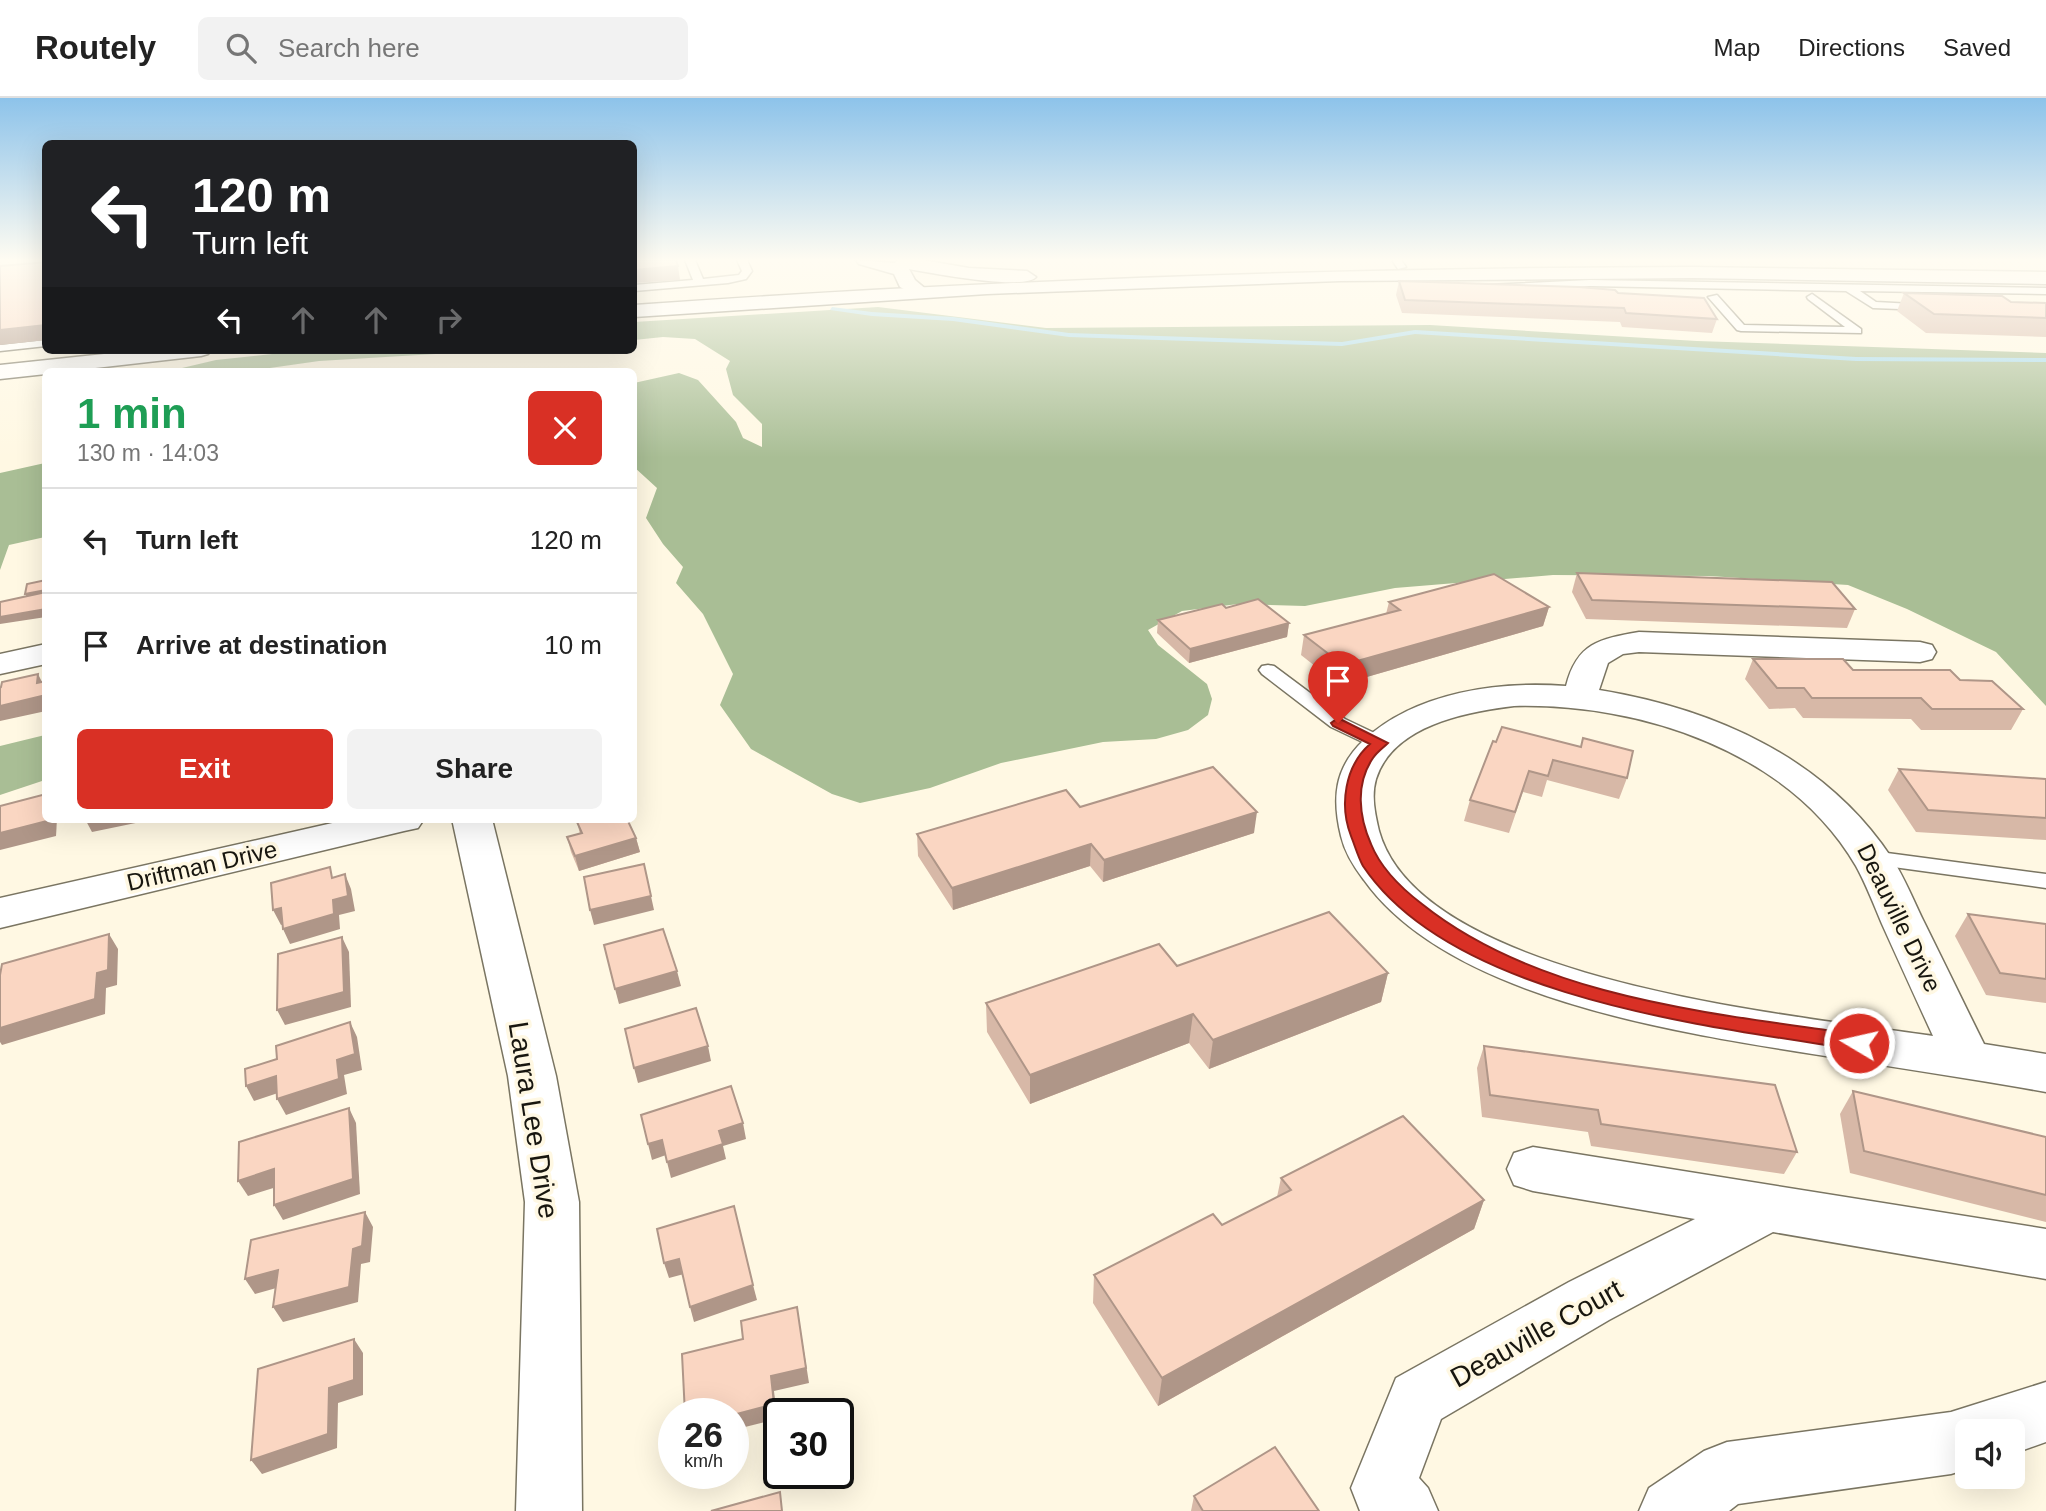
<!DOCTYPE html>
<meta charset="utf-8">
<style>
body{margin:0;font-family:Helvetica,sans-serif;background:#f2f2f2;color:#222;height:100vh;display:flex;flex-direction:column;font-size:26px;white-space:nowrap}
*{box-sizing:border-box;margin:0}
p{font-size:23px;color:#767676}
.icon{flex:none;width:38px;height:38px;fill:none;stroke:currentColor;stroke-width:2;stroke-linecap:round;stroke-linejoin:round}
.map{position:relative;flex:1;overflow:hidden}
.panel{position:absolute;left:42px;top:270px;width:595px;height:455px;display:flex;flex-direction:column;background:#fff;border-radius:10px;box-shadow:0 7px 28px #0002}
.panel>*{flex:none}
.guide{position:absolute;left:42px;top:42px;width:595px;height:214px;border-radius:10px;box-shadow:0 7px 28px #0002;background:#202124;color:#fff;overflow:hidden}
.controls{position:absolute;left:1955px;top:1321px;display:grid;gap:14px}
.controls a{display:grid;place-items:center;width:70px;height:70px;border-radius:10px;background:#fff;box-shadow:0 7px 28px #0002;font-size:35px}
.speed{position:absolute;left:658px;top:1300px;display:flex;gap:14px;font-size:35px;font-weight:700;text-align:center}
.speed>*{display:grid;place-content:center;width:91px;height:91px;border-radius:50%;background:#fff;box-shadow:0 7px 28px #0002;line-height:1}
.speed small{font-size:18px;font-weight:400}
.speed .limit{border:4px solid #111;border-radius:10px;background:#fff;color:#111}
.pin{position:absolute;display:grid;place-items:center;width:60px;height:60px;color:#fff;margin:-72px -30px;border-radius:50% 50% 50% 0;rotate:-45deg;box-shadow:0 0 7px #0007}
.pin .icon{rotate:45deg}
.me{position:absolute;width:77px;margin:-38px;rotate:279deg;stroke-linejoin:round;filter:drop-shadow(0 0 5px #0008)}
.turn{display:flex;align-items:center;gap:24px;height:147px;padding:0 35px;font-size:32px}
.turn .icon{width:91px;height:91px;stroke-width:2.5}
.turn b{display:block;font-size:49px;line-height:60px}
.lanes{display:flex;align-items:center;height:66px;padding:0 35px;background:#0003;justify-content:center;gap:35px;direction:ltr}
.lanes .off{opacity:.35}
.round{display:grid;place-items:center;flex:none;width:74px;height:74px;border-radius:10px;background:#f2f2f2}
.summary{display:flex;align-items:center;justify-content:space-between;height:119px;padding:0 35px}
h1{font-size:42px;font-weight:700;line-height:52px;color:#1e9e55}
.primary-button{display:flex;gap:14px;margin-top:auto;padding:14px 35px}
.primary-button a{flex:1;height:80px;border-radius:10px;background:#d93025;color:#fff;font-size:28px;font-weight:700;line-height:80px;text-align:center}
.primary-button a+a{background:#f2f2f2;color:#222}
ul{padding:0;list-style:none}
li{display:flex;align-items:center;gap:21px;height:105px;padding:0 35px;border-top:2px solid #e0e0e0}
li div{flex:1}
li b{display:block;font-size:26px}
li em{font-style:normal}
header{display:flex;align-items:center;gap:42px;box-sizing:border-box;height:98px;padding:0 35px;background:#fff;border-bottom:2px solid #e0e0e0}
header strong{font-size:33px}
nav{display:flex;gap:38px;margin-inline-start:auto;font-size:24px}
.search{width:490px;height:63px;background:#f2f2f2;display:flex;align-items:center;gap:18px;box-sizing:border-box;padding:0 24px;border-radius:10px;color:#767676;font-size:26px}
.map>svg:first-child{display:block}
.forest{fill:#a9be95}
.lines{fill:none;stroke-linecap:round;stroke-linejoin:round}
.stream{fill:#a4d9ed;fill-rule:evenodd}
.service-casing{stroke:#7a7562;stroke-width:3}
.minor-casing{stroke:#7a7562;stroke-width:3}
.secondary-casing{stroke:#7a7562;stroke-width:3}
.trunk-casing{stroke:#7a7562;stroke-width:3}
.service{fill:#fff;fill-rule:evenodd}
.minor{fill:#fff;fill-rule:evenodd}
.secondary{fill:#fff;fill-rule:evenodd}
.trunk{fill:#fff;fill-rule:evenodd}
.wall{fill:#d7b8a7}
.shaded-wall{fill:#af9688}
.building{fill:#fad6c2;stroke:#af9688;stroke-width:2}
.route{fill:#d93025;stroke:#8d1f18;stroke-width:2}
.labels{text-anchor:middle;stroke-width:7;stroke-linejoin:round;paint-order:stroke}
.street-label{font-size:24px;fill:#18160f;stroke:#fff8e3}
.near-street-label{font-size:28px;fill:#18160f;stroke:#fff8e3}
</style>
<header>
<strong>Routely</strong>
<div class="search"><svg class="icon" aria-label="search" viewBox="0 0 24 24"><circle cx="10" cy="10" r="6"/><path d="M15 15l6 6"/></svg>Search here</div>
<nav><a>Map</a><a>Directions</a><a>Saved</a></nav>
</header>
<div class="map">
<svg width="2046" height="1413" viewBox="0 0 2046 1413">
<rect width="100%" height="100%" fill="#fff8e3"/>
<g class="forest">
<path d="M 878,209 L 1046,230 L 1430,227 L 1697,243 L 2046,255 L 2046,608 L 1996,554 L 1907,511 L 1848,487 L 1709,478 L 1553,477 L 1395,490 L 1305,508 L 1238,506 L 1182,513 L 1148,532 L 1158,547 L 1207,586 L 1212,601 L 1208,617 L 1188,632 L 1156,641 L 1103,644 L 1001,665 L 930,690 L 860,705 L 832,696 L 751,651 L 720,607 L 733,576 L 703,516 L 676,485 L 683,469 L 663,446 L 646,420 L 657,390 L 634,369 L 634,285 L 679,275 L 698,282 L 736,324 L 743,340 L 762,349 L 762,326 L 733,297 L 726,271 L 730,263 L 695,241 L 663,239 L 634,242 L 634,224 Z"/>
<path d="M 309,252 L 502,252 L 319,263 L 249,273 L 180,273 L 182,270 L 216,262 Z"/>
<path d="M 45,365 L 45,439 L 9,447 L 0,472 L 0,375 Z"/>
<path d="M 45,637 L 45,682 L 0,697 L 0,648 Z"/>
</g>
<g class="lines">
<path class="stream" d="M 832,209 L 872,214 L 953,219 L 1069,235 L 1342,244 L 1415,232 L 1856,259 L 2046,260 L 2046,264 L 1856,263 L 1415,236 L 1342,248 L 1069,239 L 953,223 L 872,218 L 830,212 Z"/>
<g class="service-casing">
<g id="service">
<path d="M 685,162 L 695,162 L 703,181 L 739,177 L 742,173 L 737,162 L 747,162 L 752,173 L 746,181 L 728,185 L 634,193 L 634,187 L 693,182 Z"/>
<path d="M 1392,162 L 1401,162 L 1406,169 L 1398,171 Z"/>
<path d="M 1590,182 L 2046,190 L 2046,196 L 1860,193 L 1876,204 L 1931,207 L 1931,211 L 1927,212 L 1873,210 L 1846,193 L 1590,188 L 1488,193 L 1483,190 L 1488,187 Z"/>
<path d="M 1812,196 L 1861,231 L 1861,235 L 1741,233 L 1737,232 L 1708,199 L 1717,197 L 1744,227 L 1845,229 L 1808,201 L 1807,199 Z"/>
<path d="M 46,242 L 46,248 L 0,253 L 0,247 Z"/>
<path d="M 1268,567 L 1274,568 L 1345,621 L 1387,641 L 1390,645 L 1387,649 L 1373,649 L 1331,629 L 1262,576 L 1259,572 L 1262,568 Z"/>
<path d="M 1872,753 L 2046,776 L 2046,790 L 1864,765 L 1861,760 L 1864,755 Z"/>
</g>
</g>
<g class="minor-casing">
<g id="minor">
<path d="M 1639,534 L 1920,544 L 1932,547 L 1936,554 L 1932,561 L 1920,564 L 1639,554 L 1623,556 L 1608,565 L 1599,592 C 1715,611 1825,660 1891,759 C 1905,780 1914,804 1925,826 C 1945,866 1964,906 1984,946 L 2046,956 L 2046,994 C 1979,982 1912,972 1844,961 C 1702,938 1453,907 1364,782 C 1354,769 1345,755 1341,738 C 1332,701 1334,670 1364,642 C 1416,594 1498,583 1566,588 C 1577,545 1599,541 1639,534 ZM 1514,608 C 1640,605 1789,653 1856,768 C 1866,786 1874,807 1882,826 C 1899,864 1916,901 1933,938 C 1800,918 1421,884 1379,733 C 1375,716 1371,698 1376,681 C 1393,627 1466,614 1514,608 Z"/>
<path d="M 46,546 L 46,566 L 0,576 L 0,556 Z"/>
<path d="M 350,721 L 424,721 L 418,730 L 404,733 L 0,830 L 0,800 Z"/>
<path d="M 452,721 L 492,721 L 556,978 L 579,1104 L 582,1413 L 516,1413 L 525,1104 L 508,978 Z"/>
<path d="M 1533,1049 L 2046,1131 L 2046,1181 L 1773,1134 L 1609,1222 L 1441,1321 L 1419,1380 L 1428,1390 L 1438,1413 L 1360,1413 L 1351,1390 L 1396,1280 L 1569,1184 L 1695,1121 L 1533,1093 L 1514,1087 L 1507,1071 L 1514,1055 Z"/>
<path d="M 2046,1284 L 2046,1344 L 2012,1356 L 2012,1334 L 1967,1334 L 1967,1371 L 1951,1376 L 1738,1406 L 1729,1413 L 1639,1413 L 1649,1390 L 1704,1353 L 1727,1344 L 1951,1314 Z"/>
</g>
</g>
<g class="secondary-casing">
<path id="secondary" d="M 856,162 L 895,165 L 897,162 L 923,162 L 969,170 L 1027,173 L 1036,179 C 1024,193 931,175 909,171 L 915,182 L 927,192 L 918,198 L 900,189 L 894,176 L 859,166 Z"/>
</g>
<g class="trunk-casing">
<g id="trunk">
<path d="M 1693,169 L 2046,174 L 2046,186 L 1693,180 L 1340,183 L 987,196 L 634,219 L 634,207 C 987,182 1339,170 1693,169 Z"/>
<path d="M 142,252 L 212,252 L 208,256 L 201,258 L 69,273 L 46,273 L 46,276 L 0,281 L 0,267 Z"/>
</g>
</g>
<use href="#service" class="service"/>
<use href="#minor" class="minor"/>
<use href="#secondary" class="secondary"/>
<use href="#trunk" class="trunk"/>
</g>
<g class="wall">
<path d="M 1399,183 L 1618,195 L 1717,221 L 1712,235 L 1622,229 L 1620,224 L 1402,215 L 1396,197 Z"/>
<path d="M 1904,195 L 2011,204 L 2046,205 L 2046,239 L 1926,235 L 1897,213 Z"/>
<path d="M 1577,475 L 1855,511 L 1847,530 L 1586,521 L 1572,494 Z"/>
<path d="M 1389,504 L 1549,509 L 1543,528 L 1339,587 L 1301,557 L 1304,537 L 1386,516 Z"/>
<path d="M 1226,510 L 1289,525 L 1287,539 L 1189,565 L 1157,535 L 1158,522 Z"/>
<path d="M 1753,561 L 1960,582 L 2023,611 L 2011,632 L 1921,632 L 1911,621 L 1803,620 L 1795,610 L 1769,611 L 1745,581 Z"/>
<path d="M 1493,643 L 1627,680 L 1619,701 L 1547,682 L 1542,699 L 1523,694 L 1509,735 L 1464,723 L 1470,702 Z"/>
<path d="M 1899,671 L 2046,681 L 2046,742 L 1916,734 L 1888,692 Z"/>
<path d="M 1080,709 L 1254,735 L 1103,784 L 1090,768 L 953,812 L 918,758 L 917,736 Z"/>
<path d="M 577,724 L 636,740 L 640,754 L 579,773 L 571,754 L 567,739 L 580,736 Z"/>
<path d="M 1968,816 L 2046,826 L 2046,905 L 1986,897 L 1955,838 Z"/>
<path d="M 1177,868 L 1388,875 L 1381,904 L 1209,971 L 1189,945 L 1030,1006 L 987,934 L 986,905 Z"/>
<path d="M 1484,948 L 1797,1054 L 1784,1076 L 1591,1048 L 1588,1034 L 1482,1019 L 1477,970 Z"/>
<path d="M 1853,993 L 2046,1039 L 2046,1124 L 1850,1075 L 1840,1016 Z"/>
<path d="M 1281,1080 L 1484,1102 L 1474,1131 L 1158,1308 L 1093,1205 L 1094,1177 L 1222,1127 L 1277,1099 Z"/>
<path d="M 1194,1398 L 1319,1413 L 1191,1413 Z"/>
</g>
<g class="shaded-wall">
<path d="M 678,168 L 680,182 L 634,185 L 634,172 Z"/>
<path d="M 46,227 L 46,242 L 0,247 L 0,232 Z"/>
<path d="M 46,492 L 46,499 L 29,502 L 25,496 Z"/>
<path d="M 1549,509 L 1543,528 L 1339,587 L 1343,567 Z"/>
<path d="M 46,511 L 46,519 L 0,526 L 0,519 Z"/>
<path d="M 1289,525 L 1287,539 L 1189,565 L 1190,551 Z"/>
<path d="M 38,576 L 45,590 L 46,613 L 0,623 L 0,608 L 37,585 Z"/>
<path d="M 1257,714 L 1254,735 L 1103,784 L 1104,762 Z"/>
<path d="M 47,721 L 57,721 L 56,738 L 0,752 L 0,735 Z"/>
<path d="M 85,721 L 155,721 L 92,734 Z"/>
<path d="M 636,740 L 640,754 L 579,773 L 575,758 Z"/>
<path d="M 1091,746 L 1090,768 L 953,812 L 952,790 Z"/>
<path d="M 644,766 L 654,812 L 594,827 L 590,812 Z"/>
<path d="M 345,776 L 351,791 L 355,813 L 339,817 L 340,831 L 290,846 L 283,831 L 333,802 Z"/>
<path d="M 281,810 L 288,825 L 281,827 L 273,812 Z"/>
<path d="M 109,836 L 118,851 L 117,887 L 106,890 L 105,916 L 2,947 L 0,944 L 0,930 L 97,875 Z"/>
<path d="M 342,839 L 349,854 L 351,909 L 285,927 L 277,912 Z"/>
<path d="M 677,873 L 681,888 L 619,906 L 615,891 Z"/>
<path d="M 1388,875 L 1381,904 L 1209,971 L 1213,942 Z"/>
<path d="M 1193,916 L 1189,945 L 1030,1006 L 1030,977 Z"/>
<path d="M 350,924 L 357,939 L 362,972 L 344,977 L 347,996 L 286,1017 L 277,1001 L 337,962 Z"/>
<path d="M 708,948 L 711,963 L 638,985 L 634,970 Z"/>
<path d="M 276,978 L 284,993 L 254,1003 L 246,988 Z"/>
<path d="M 349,1010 L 356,1025 L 360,1096 L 283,1122 L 274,1107 Z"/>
<path d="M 743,1025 L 746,1041 L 723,1048 L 726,1061 L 671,1080 L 667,1064 L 719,1033 Z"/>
<path d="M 662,1042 L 666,1057 L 652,1062 L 648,1046 Z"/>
<path d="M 274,1071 L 283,1087 L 248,1098 L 238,1083 Z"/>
<path d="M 1484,1102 L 1474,1131 L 1158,1308 L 1162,1280 Z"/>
<path d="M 365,1114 L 373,1129 L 370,1164 L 361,1166 L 358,1204 L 283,1224 L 273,1209 Z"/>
<path d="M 679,1161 L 684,1176 L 669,1180 L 664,1165 Z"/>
<path d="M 278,1172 L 287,1187 L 255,1196 L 245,1181 Z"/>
<path d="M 753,1187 L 757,1202 L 694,1224 L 690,1209 Z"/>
<path d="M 797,1209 L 809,1285 L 774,1293 L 777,1321 L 733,1332 L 733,1317 L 771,1278 Z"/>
<path d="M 354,1241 L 363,1255 L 363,1297 L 338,1305 L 337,1350 L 262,1376 L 251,1362 L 329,1290 Z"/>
</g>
<g class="building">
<path d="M 634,162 L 676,162 L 678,168 L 634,172 Z"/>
<path d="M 46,164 L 46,227 L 0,232 L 0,168 Z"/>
<path d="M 1399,183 L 1579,189 L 1615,192 L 1618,195 L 1704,200 L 1717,221 L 1626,215 L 1624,210 L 1405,202 Z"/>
<path d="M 1904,195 L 2002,198 L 2011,204 L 2046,205 L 2046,220 L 1934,216 Z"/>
<path d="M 1577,475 L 1832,484 L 1855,511 L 1592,502 Z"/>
<path d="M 1494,476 L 1549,509 L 1343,567 L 1304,537 L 1400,512 L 1389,504 Z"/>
<path d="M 46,482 L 46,492 L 25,496 L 27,486 Z"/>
<path d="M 46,494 L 46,511 L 0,519 L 0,504 Z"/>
<path d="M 1258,501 L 1289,525 L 1190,551 L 1158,522 L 1222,506 L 1226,510 Z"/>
<path d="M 1753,561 L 1843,561 L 1853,572 L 1950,572 L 1960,582 L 1992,583 L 2023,611 L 1932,611 L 1921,600 L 1812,600 L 1804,590 L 1777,590 Z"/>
<path d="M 38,576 L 37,585 L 46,583 L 46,597 L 0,608 L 0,590 L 1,589 L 2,584 Z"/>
<path d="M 1502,629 L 1581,649 L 1583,640 L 1633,653 L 1627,680 L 1553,662 L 1548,678 L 1529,673 L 1515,714 L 1470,702 L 1493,643 L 1496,644 Z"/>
<path d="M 1213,669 L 1257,714 L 1104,762 L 1091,746 L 952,790 L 917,736 L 1066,692 L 1080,709 Z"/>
<path d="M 1899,671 L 2046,681 L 2046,720 L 1928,712 Z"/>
<path d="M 46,696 L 46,721 L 47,721 L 47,723 L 0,735 L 0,708 Z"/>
<path d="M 589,721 L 627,721 L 636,740 L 575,758 L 567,739 L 582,735 L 577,724 Z"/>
<path d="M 644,766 L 651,798 L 590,812 L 584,779 Z"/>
<path d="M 330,769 L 332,780 L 345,776 L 348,798 L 333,802 L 334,816 L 283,831 L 281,810 L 273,812 L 271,785 Z"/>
<path d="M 1329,814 L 1388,875 L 1213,942 L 1193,916 L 1030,977 L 986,905 L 1159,846 L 1177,868 Z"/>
<path d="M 1968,816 L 2046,826 L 2046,881 L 2000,875 Z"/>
<path d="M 663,831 L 677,873 L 615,891 L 604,847 Z"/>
<path d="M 109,836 L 108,872 L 97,875 L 95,901 L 0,930 L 0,877 L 2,866 Z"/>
<path d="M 342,839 L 344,894 L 277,912 L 278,856 Z"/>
<path d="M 696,910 L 708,948 L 634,970 L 625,931 Z"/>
<path d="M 350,924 L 355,956 L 337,962 L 339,981 L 277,1001 L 276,978 L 246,988 L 245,971 L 277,961 L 276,948 Z"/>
<path d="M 1484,948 L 1775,987 L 1797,1054 L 1601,1026 L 1598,1012 L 1490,997 Z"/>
<path d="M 731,988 L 743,1025 L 719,1033 L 723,1046 L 667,1064 L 662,1042 L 648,1046 L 641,1017 Z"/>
<path d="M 1853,993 L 2046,1039 L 2046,1097 L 1864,1053 Z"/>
<path d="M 349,1010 L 353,1081 L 274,1107 L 274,1071 L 238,1083 L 239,1044 Z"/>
<path d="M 1403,1018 L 1484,1102 L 1162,1280 L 1094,1177 L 1213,1116 L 1222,1127 L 1291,1092 L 1281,1080 Z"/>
<path d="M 734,1108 L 753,1187 L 690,1209 L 679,1161 L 664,1165 L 657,1131 Z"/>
<path d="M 365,1114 L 362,1148 L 353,1151 L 349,1189 L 273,1209 L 278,1172 L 245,1181 L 251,1142 Z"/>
<path d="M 797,1209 L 806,1270 L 771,1278 L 774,1306 L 733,1317 L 685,1316 L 682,1256 L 743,1241 L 741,1223 Z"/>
<path d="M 354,1241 L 354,1282 L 329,1290 L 328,1336 L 251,1362 L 258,1271 Z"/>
<path d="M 1275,1349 L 1319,1413 L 1203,1413 L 1194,1398 Z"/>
<path d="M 780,1394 L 782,1413 L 711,1413 Z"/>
</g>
<linearGradient id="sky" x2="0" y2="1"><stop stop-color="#8dc3ea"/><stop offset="0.45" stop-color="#fffcf2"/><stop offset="1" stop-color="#fffcf2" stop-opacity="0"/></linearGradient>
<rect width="2046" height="360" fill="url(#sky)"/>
<path class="route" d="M 1338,620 L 1388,645 C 1383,650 1377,654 1373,660 C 1355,686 1359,719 1371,746 C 1381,771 1401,790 1422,806 C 1541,901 1714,915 1859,937 L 1866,939 L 1869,945 L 1866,950 L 1859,952 C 1713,929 1452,901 1363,768 C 1358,759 1355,748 1351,738 C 1339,707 1345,668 1370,646 L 1333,628 L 1331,625 Z"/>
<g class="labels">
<g class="street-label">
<text transform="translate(202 768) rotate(-13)" y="8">Driftman Drive</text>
<text transform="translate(1899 820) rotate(64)" y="8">Deauville Drive</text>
</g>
<g class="near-street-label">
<text transform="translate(534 1022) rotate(81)" y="10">Laura Lee Drive</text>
<text transform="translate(1536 1235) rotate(-29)" y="10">Deauville Court</text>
</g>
</g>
</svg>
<div class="controls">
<a><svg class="icon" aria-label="sound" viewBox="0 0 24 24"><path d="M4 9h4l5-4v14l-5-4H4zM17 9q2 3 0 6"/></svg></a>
</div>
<div class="speed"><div>26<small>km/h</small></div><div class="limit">30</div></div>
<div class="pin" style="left:1338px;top:625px;background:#d93025"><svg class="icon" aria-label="arrive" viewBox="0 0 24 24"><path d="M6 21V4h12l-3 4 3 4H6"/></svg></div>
<svg class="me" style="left:1859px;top:945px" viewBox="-20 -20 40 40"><circle r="17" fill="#d93025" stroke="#fff" stroke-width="3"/><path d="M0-11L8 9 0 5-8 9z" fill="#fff"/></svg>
<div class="guide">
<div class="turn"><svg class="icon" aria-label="left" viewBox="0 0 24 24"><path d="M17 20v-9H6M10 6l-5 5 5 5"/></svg><div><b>120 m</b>Turn left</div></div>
<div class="lanes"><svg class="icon" aria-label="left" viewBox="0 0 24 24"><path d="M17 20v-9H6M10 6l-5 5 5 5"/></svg><svg class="icon off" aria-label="ahead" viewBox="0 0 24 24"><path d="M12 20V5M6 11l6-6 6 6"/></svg><svg class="icon off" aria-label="ahead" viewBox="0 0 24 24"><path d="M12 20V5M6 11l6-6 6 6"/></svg><svg class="icon off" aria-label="right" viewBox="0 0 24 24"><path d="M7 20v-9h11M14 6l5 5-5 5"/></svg></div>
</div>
<section class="panel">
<div class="summary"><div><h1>1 min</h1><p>130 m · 14:03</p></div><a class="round" style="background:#d93025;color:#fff"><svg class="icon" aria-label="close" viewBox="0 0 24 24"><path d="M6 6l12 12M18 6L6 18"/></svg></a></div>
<ul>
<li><svg class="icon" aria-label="left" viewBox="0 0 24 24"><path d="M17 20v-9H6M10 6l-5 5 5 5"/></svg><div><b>Turn left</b></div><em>120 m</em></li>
<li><svg class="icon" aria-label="arrive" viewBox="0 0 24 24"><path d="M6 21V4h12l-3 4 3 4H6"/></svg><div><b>Arrive at destination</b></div><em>10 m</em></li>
</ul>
<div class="primary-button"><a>Exit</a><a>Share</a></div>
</section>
</div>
